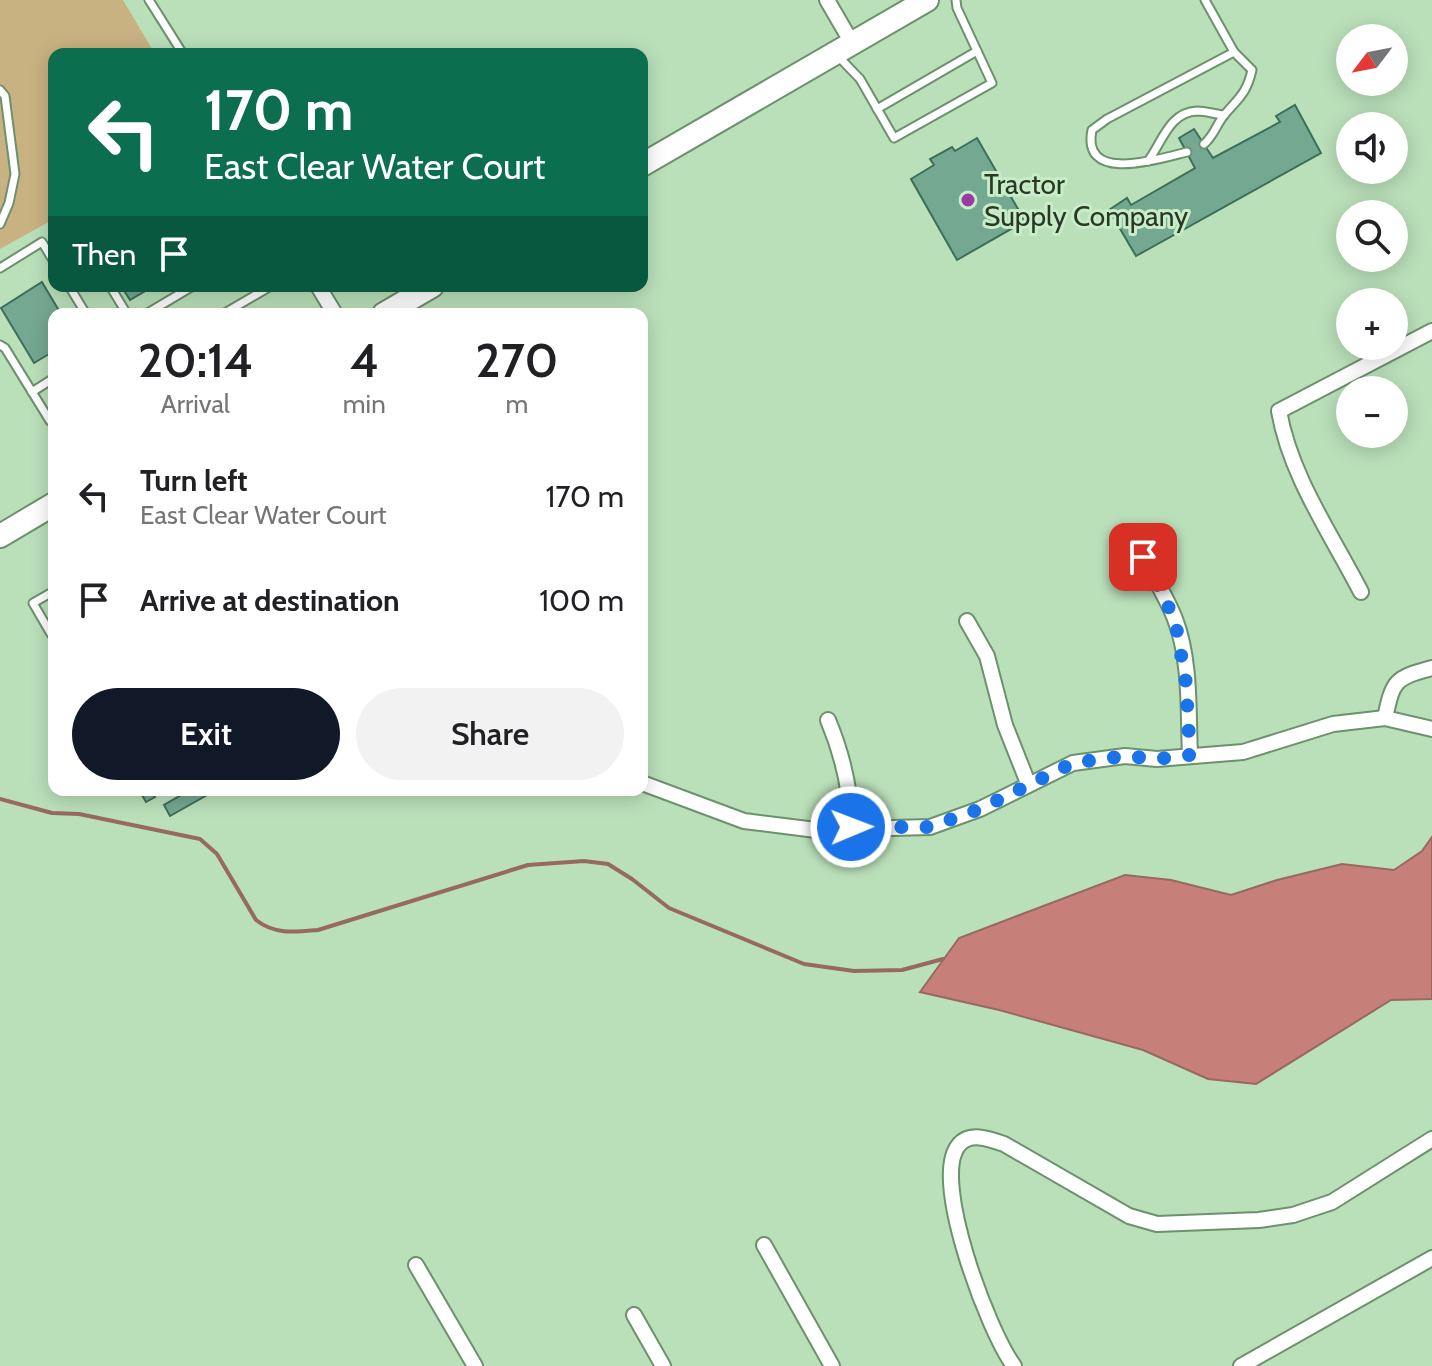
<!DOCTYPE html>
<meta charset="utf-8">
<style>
body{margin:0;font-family:Cabin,sans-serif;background:#f2f2f2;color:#202124;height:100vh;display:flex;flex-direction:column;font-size:30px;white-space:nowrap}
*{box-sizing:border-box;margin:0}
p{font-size:26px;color:#757577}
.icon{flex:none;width:44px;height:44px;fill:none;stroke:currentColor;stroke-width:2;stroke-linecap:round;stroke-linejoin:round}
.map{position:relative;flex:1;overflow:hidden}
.panel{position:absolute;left:48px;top:308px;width:600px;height:488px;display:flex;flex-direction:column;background:#fff;border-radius:16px;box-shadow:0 4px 20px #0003}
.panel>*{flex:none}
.guide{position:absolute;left:48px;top:48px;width:600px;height:244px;border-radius:16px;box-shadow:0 4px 20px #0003;background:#0b6e4f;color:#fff;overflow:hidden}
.needle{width:52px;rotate:238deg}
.tools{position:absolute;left:1336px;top:24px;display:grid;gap:16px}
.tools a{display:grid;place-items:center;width:72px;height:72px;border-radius:50%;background:#fff;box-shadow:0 4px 20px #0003;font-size:40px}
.pin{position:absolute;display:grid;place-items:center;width:68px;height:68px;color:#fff;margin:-34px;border-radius:16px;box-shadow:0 4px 12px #0006}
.me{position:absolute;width:88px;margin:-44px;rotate:89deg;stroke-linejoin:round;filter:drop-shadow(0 0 6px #0008)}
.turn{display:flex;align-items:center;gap:28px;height:168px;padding:0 24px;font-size:36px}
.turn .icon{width:104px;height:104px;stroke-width:2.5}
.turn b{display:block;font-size:56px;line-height:68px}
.then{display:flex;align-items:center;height:76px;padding:0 24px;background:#0003;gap:16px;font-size:30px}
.eta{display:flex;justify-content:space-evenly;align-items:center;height:136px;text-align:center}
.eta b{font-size:48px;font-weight:600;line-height:56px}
.action{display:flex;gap:16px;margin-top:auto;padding:16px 24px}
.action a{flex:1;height:92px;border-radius:48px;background:#111827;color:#fff;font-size:32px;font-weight:600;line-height:92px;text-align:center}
.action a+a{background:#f2f2f2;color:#202124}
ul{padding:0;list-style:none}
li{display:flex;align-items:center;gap:24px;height:104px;padding:0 24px}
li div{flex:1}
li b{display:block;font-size:30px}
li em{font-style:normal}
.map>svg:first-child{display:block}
.green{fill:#c9b282}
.water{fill:#c67f79;stroke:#976961;stroke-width:2}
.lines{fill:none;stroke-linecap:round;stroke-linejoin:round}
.stream{stroke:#976961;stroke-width:4}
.building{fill:#75a891;stroke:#3c6f59;stroke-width:2}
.lane-casing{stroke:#6d906d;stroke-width:11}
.street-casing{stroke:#6d906d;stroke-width:18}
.primary-casing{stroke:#6d906d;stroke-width:26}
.lane{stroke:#fff;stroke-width:7}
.street{stroke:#fff;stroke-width:14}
.primary{stroke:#fff;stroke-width:22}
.route{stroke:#1a73e8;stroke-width:14;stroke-dasharray:0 25.2}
.poi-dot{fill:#9b3ba2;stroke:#c7edc7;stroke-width:3}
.labels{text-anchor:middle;stroke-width:6;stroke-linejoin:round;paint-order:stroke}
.poi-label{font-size:28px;fill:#283728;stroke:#c7edc7;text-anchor:start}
</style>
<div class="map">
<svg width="1432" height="1366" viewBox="0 0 1432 1366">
<rect width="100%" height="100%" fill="#bae0ba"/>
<path class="green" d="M 0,0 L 123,0 L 155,54 L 54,54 L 54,219 L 0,249 Z"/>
<path class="water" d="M 1432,837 L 1432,999 L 1391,1000 L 1256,1084 L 1208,1079 L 1143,1050 L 999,1010 L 920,992 L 959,938 L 1125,875 L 1171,880 L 1231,895 L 1277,880 L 1342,864 L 1394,870 L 1422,851 Z"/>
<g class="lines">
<path class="stream" d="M 0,799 L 52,813 L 79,814 L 200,839 L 217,854 L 256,920 C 275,935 296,932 318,930 L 528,865 L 584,861 L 608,864 L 632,879 L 669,908 L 804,964 L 854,971 L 902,970 L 943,959"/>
</g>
<g class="building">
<path d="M 1295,105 L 1321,153 L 1136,256 L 1109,210 L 1127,198 L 1131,205 L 1195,168 L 1179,138 L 1194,129 L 1213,158 L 1280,122 L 1276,116 Z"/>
<path d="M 977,138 L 1025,221 L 957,260 L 911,179 L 934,165 L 930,159 L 952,147 L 955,151 Z"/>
<path d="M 42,282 L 61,314 L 54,314 L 54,351 L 34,363 L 1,308 Z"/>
<path d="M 121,286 L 154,286 L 130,300 Z"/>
<path d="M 139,790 L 150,790 L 155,797 L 146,802 Z"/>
<path d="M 190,790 L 216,790 L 170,816 L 164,805 Z"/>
</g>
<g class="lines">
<g class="lane-casing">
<g id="lane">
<path d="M 149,0 L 183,54"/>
<path d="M 837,55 L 860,79 L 894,138 L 992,83 L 957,8 L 956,0"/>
<path d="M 0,90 L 5,96 L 15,174 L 9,203 L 0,224"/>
<path d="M 877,109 L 977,51"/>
<path d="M 1204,144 C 1215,135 1217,122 1226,113 C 1240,97 1247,92 1252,70 L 1234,52 L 1205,0"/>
<path d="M 1187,152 C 1159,159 1081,184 1092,130 L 1107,119 L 1234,52"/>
<path d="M 1148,161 C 1162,143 1169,112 1197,111 C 1206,111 1214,114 1224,115"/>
<path d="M 0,268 L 42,242 L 54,262"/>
<path d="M 69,286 L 86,314"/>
<path d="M 110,286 L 127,314"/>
<path d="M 146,314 L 193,286"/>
<path d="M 223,314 L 271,286"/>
<path d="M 0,345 L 5,348 L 50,421 L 54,419"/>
<path d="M 32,392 L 54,378"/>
<path d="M 54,591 L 33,603 L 51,634 L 54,632"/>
</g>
</g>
<g class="street-casing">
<g id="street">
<path d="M 827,0 L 852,43"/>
<path d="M 318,286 L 335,314"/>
<path d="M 1143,557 C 1154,578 1167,598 1175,619 C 1191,660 1188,712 1190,755"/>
<path d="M 1361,592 C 1331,534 1290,475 1279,411 L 1432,331"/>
<path d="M 967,621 L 987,656 L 1005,725 L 1028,783"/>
<path d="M 1385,718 C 1393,680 1395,678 1432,668"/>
<path d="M 828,720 C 843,756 851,789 851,827"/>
<path d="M 642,783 L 744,821 L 816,830 L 930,827 L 980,809 L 1073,763 L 1125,756 L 1157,759 L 1243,752 L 1333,724 L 1385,718 L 1432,729"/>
<path d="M 764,1245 L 832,1366"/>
<path d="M 416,1265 L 475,1366"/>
<path d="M 634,1315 L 663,1366"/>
<path d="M 1014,1366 C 989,1333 931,1181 958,1146 C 969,1131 990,1139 1004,1144 L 1129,1216 L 1157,1224 L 1259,1220 L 1293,1215 L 1332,1202 L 1432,1139"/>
<path d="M 1241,1366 L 1432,1258"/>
</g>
</g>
<g class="primary-casing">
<g id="primary">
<path d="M 642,165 L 927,0"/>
<path d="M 384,314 L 432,286"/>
<path d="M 0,536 L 54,504"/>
</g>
</g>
<use href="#lane" class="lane"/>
<use href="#street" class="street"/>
<use href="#primary" class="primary"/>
</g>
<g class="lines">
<path class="route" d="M 851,827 L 930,827 L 980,809 L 1073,763 L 1125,756 L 1157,759 L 1190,755 L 1186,683 L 1175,620 L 1143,557"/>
</g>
<circle class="poi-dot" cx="968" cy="200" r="8"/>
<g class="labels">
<g class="poi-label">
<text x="984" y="194">Tractor<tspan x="984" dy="32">Supply Company</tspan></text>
</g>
</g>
</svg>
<div class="tools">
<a><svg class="needle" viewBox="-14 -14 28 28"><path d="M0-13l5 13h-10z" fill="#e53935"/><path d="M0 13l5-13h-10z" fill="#757577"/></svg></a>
<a><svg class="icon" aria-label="sound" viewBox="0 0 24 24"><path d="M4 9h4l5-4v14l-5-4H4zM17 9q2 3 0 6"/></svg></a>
<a><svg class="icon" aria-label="search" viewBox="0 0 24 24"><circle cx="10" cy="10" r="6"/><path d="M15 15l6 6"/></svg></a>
<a>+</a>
<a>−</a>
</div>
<div class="pin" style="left:1143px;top:557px;background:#d93025"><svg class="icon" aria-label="arrive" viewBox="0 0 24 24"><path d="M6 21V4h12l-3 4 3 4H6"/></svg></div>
<svg class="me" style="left:851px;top:827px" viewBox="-20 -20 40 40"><circle r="17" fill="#1a73e8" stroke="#fff" stroke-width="3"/><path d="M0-11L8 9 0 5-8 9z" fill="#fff"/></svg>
<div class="guide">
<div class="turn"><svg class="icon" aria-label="left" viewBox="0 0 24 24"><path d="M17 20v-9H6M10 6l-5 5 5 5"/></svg><div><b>170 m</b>East Clear Water Court</div></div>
<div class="then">Then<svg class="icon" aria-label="arrive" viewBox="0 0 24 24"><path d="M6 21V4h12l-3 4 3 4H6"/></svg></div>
</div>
<section class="panel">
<div class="eta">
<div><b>20:14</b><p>Arrival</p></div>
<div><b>4</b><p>min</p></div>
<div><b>270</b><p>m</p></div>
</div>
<ul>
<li><svg class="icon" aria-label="left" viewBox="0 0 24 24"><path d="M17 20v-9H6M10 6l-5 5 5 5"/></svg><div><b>Turn left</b><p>East Clear Water Court</p></div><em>170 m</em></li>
<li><svg class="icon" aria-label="arrive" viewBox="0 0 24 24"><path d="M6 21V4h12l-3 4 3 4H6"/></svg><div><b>Arrive at destination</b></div><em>100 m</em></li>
</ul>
<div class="action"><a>Exit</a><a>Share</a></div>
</section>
</div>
